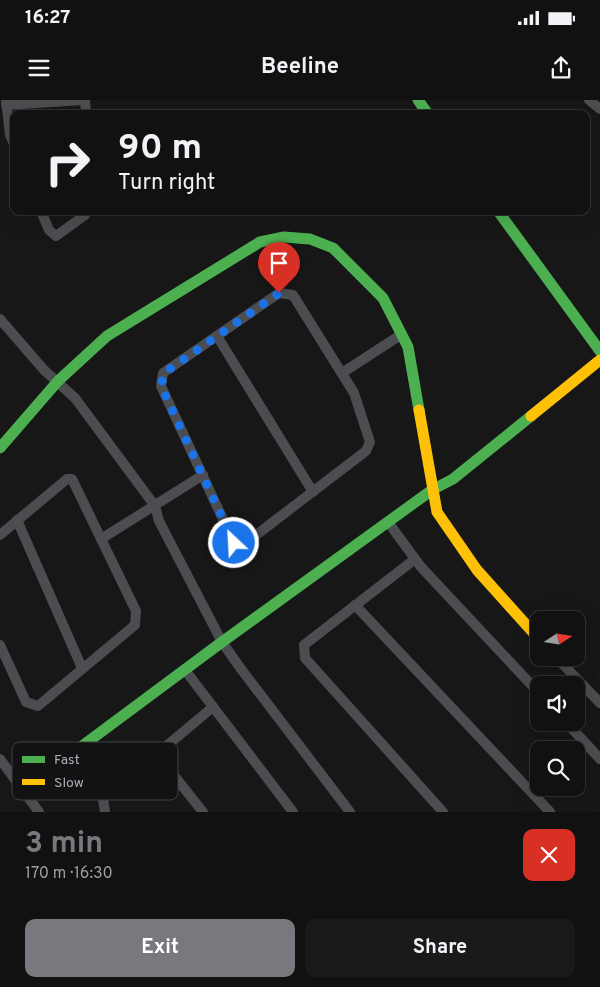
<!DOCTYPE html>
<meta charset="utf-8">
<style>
body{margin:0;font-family:Overpass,sans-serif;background:#1a1a1b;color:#f1f3f6;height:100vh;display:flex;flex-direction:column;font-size:19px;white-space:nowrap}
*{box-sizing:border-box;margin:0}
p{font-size:16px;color:#9c9d9f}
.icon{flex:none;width:28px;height:28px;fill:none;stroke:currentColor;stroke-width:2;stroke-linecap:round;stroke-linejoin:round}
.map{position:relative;height:712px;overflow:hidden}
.side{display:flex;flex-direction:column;background:#111112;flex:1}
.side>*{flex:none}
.top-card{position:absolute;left:10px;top:10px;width:580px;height:105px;border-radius:10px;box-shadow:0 5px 20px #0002,0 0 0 1px #303132;background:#111112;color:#f1f3f6;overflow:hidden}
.needle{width:32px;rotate:78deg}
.tools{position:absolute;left:530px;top:511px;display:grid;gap:10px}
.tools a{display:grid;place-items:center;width:55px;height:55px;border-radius:10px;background:#111112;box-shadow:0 5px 20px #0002,0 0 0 1px #303132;font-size:25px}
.pin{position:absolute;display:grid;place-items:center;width:42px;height:42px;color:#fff;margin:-51px -21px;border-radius:50% 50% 50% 0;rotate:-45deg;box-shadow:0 0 5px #0007}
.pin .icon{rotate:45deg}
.me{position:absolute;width:55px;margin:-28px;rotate:335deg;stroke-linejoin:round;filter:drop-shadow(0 0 4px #0008)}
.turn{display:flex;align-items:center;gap:18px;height:105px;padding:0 25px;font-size:22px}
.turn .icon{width:65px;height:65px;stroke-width:2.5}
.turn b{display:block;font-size:35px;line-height:42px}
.round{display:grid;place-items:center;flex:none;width:52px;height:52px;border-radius:10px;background:#1a1a1b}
.summary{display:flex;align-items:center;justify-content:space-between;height:85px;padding:0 25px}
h1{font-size:30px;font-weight:700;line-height:38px;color:#77797f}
.cta{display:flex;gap:10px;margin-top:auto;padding:10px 25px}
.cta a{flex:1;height:58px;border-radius:10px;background:#77797f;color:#fff;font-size:20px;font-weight:700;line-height:58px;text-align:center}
.cta a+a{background:#1a1a1b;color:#f1f3f6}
.status{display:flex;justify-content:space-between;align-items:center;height:35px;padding:0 25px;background:#111112;direction:ltr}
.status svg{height:14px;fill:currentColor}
header{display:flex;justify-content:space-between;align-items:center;height:65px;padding:0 25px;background:#111112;font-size:22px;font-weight:700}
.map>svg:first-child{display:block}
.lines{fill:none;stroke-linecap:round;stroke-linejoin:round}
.street{stroke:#4c4d50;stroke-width:10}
.fast{stroke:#4caf50;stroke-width:11}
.slow{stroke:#ffc107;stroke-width:11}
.route{stroke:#1a73e8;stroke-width:9;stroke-dasharray:0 16.2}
.key{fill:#121213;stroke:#404144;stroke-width:1}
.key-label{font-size:14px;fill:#aaaeb7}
</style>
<div class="status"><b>16:27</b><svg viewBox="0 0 49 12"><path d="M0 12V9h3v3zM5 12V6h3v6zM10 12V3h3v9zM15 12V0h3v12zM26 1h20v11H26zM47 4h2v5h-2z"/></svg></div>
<header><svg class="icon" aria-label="menu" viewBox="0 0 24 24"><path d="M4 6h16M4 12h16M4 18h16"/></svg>Beeline<svg class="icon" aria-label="share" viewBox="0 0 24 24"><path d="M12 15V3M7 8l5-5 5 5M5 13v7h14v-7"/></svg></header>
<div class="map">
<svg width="600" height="712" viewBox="0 0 600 712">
<rect width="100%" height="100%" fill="#171718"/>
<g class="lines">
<g class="street">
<path d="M 6,0 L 10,35 L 14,44"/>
<path d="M 85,0 L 86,14"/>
<path d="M 589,0 L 600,9"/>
<path d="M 6,5 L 83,0"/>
<path d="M 41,111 L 49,130 L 56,136 L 85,115 L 86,111"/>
<path d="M 279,193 L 293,195 L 354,293 L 370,342 L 366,351 L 243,445 L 234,443 L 161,286 L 163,273 Z"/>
<path d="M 0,219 L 44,270 L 75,298 L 155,406 L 159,421 L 222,542 L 241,569 L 350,712"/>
<path d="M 217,236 L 313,392"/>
<path d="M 342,273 L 402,234"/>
<path d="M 17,420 L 82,568"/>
<path d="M 388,422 L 421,467 L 539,593"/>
<path d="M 0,435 L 67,379 L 72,379 L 136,511 L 135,525 L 38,606 L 26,602 L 0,545"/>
<path d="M 101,439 L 203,375"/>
<path d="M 415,459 L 304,545 L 305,558 L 443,712"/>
<path d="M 355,505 L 550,712"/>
<path d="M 557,558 L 600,603"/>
<path d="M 185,570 L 293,712"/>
<path d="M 566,622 L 600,659"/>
<path d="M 157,654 L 203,712"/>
<path d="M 0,659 L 39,712"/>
<path d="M 105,712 L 103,699 L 213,607"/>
</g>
<g class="fast">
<path d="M 418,0 L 428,14"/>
<path d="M 498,111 L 600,251"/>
<path d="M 0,348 L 58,281 L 107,236 L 260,142 L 284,137 L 310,139 L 333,148 L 383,198 L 408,247 L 419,310"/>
<path d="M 23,690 L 222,542 L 432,390 L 453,379 L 531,316"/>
</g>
<g class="slow">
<path d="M 419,310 L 437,412 L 477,470 L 539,539"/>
<path d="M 531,316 L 600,260"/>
</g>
</g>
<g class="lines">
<path class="route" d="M 234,443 L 161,286 L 164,273 L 279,193"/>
</g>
<rect x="12" y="642" width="166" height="58" rx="8" class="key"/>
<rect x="22" y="656" width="23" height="7" fill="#4caf50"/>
<rect x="22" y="679" width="23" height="6" fill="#ffc107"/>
<g class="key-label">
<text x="54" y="664">Fast</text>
<text x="54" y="687">Slow</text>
</g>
</svg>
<div class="tools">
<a><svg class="needle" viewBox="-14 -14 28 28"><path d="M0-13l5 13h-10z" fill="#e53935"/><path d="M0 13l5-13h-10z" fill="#9c9d9f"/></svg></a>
<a><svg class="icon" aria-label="sound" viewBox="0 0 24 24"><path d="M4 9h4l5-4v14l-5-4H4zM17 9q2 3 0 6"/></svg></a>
<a><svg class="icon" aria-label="search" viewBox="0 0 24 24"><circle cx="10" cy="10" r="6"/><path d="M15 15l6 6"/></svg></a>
</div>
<div class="pin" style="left:279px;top:193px;background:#d93025"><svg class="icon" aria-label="arrive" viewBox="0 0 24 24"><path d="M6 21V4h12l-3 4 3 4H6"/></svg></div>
<svg class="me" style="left:234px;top:443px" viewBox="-20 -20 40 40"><circle r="17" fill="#1a73e8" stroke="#fff" stroke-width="3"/><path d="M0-11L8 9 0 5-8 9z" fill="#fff"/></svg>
<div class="top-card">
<div class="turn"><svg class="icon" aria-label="right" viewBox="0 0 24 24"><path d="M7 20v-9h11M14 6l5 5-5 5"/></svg><div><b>90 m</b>Turn right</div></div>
</div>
</div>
<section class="side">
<div class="summary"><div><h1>3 min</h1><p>170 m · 16:30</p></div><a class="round" style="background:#d93025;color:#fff"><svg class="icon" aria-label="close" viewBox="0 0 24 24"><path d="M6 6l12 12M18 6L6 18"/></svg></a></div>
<div class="cta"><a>Exit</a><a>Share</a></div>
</section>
